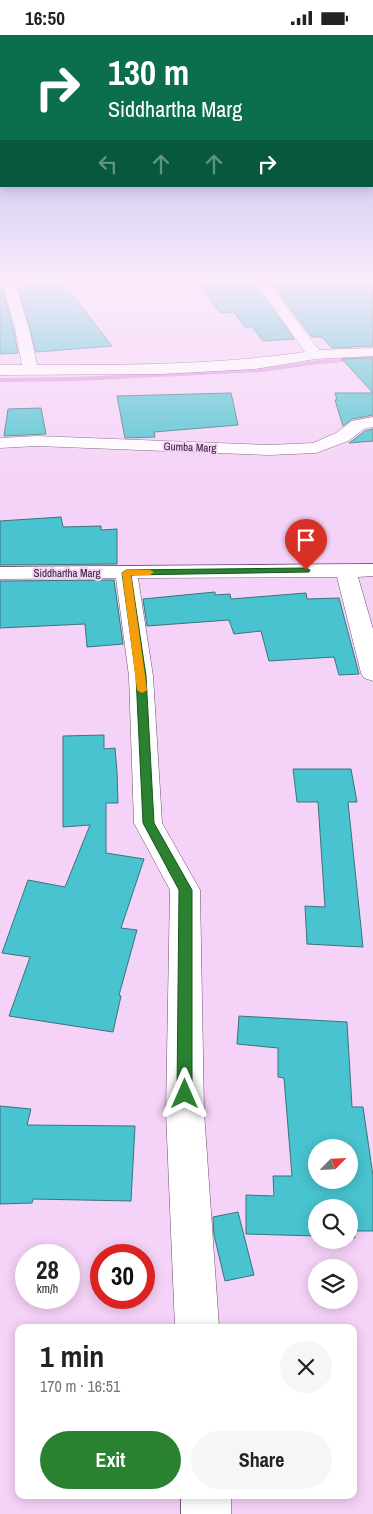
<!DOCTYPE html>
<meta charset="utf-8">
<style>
body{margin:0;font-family:"Archivo Narrow",sans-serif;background:#f6f6f6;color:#222;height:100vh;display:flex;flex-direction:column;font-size:19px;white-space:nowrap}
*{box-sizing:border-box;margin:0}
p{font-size:16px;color:#767676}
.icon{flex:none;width:28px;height:28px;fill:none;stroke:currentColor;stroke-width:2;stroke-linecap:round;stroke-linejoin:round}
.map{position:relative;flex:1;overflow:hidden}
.details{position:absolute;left:15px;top:1289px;width:342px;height:175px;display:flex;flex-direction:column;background:#fff;border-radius:10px;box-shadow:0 2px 12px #0003}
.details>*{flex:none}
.banner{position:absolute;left:0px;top:0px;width:374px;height:152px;box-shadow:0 2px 12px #0003;background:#0b6e4f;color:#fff;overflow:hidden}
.needle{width:32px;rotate:66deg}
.buttons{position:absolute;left:308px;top:1104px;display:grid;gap:10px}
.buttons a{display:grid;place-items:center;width:50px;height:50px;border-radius:50%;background:#fff;box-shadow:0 2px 12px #0003;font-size:25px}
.speed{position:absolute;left:15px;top:1209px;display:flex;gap:10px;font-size:25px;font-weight:700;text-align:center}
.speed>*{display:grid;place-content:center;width:65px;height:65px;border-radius:50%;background:#fff;box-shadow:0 2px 12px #0003;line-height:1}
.speed small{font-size:12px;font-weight:400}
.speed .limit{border:8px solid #d22;background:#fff;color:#111}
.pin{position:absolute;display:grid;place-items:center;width:42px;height:42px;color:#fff;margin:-51px -21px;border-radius:50% 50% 50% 0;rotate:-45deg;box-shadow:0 0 5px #0007}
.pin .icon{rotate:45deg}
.me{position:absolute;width:55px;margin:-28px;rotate:0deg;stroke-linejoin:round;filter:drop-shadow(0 0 4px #0008)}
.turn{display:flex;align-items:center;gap:18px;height:105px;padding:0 25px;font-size:22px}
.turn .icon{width:65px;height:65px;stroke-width:2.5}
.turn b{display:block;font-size:35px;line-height:42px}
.lanes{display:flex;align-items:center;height:48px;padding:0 25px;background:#0003;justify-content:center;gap:25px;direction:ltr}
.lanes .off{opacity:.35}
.round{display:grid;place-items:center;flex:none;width:52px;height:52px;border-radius:26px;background:#f6f6f6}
.headline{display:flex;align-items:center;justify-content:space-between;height:85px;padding:0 25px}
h1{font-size:30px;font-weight:700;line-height:38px}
.cta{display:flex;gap:10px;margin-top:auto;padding:10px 25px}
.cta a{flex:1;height:58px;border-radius:30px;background:#2a8130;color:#fff;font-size:20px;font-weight:700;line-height:58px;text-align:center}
.cta a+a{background:#f6f6f6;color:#222}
.status{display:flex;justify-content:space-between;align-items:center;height:35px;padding:0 25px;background:#fff;direction:ltr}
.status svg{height:14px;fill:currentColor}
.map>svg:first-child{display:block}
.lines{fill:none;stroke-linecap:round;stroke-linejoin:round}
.stream{fill:#dd94e3;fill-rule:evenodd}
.building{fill:#48c3cf;stroke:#3a747a;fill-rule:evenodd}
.minor-casing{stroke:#6c4f6e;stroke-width:1}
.minor{fill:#fff;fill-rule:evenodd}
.route{fill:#2a8130;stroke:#1b541f}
.slow{fill:#f59e0b}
.labels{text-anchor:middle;stroke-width:4;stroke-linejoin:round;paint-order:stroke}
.far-street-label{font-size:11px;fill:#312431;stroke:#f5d2f7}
</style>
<div class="status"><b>16:50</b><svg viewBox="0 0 49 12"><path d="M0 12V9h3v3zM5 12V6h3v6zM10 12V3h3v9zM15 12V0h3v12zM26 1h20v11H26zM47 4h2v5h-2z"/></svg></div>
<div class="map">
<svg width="373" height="1479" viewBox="0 0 373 1479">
<rect width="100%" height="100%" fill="#f5d2f7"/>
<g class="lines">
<path class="stream" d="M 373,321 L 373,325 L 319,329 L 263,337 L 77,346 L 0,347 L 0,343 L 77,342 L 263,333 L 319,325 Z"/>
</g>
<g class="building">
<path d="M 311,247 L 373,247 L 373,311 L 332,313 L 322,302 L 312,302 L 271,248 Z"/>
<path d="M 63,248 L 112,311 L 36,317 L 18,252 Z"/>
<path d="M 255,249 L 294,304 L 263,306 L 252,292 L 245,292 L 234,277 L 220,278 L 201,250 Z"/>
<path d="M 0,254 L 2,254 L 13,293 L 18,318 L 0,319 Z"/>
<path d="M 373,323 L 373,380 L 352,384 L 343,391 L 335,365 L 337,365 L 335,358 L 373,358 L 342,324 Z"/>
<path d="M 231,358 L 238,390 L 154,397 L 155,402 L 125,403 L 117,361 Z"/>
<path d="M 41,373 L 46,399 L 4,401 L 8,374 Z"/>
<path d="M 373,394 L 373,406 L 349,408 L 365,396 Z"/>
<path d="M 61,482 L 63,492 L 101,491 L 101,495 L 117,494 L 117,529 L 0,530 L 0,486 Z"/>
<path d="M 114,545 L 123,609 L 87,612 L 85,589 L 0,593 L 0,546 Z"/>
<path d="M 215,557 L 215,560 L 230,559 L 231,564 L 306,558 L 307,564 L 339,563 L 359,639 L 339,640 L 334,622 L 269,626 L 261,596 L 234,599 L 229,585 L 147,591 L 143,564 Z"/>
<path d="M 104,700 L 104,714 L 115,713 L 117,737 L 118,768 L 106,768 L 106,818 L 144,824 L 121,893 L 137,895 L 119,960 L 121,961 L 113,997 L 9,981 L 30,922 L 2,918 L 28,845 L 65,852 L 90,790 L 63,792 L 63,701 Z"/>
<path d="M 293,734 L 351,734 L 357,767 L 348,767 L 363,912 L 307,909 L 305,871 L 325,872 L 318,767 L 297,767 Z"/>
<path d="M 239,981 L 347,987 L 352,1072 L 363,1072 L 373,1141 L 373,1196 L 354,1196 L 355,1203 L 349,1202 L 349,1172 L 316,1172 L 316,1201 L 246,1199 L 246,1160 L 274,1161 L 273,1141 L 292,1141 L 284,1043 L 278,1042 L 278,1013 L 237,1009 ZM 316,1112 L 349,1112 L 349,1145 L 316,1145 Z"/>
<path d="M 0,1071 L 31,1074 L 27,1090 L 135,1091 L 131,1166 L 33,1164 L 32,1168 L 0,1169 Z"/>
<path d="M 238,1177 L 254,1240 L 225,1246 L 214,1200 L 213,1182 Z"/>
</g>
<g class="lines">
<g class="minor-casing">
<g id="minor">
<path d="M 2,247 L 14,247 L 29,293 L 37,330 C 127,330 216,330 305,317 L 256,247 L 268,247 L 319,315 L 373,313 L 373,321 L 315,324 L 255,334 L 161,339 L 0,340 L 0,330 L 22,330 L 15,293 Z"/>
<path d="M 373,382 L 373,392 L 364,394 L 348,406 L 316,418 L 269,420 L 37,411 L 0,413 L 0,403 L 37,401 L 269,410 L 313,408 L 336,398 L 352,386 Z"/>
<path d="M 373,529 L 373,541 L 358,542 L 373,594 L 373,646 L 364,643 L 361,638 L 337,542 L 138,543 L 153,641 L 162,788 L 200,855 L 204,1077 L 219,1292 L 175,1292 L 166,1077 L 170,855 L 134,788 L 129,641 L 116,543 L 0,544 L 0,532 Z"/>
<rect x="181" y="1460" width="50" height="19"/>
</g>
</g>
<use href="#minor" class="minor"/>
</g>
<linearGradient id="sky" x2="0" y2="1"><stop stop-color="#a3a7e6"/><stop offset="0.54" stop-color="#faebfb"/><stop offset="1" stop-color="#faebfb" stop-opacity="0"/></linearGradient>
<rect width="373" height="454" fill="url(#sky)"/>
<path class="route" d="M 306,533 L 310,535 L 309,537 L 131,540 L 146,641 L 154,788 L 192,855 L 192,1059 L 190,1064 L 185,1066 L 179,1064 L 177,1059 L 179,855 L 143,788 L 136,641 L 122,538 L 126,535 Z"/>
<path class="slow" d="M 126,535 L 150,535 L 154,537 L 150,540 L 131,540 L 147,655 L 142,658 L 137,655 L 122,538 Z"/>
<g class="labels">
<g class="far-street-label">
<text transform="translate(190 412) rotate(2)" y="4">Gumba Marg</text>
<text x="67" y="542">Siddhartha Marg</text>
</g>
</g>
</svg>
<div class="buttons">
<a><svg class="needle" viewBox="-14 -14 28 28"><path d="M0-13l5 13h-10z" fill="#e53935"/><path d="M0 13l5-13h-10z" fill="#767676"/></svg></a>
<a><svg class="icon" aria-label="search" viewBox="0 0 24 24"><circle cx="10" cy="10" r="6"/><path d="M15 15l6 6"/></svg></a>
<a><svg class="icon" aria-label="layers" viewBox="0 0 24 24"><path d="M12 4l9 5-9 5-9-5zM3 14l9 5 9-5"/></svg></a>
</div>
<div class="speed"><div>28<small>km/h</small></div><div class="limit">30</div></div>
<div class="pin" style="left:306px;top:535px;background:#d93025"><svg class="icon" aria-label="arrive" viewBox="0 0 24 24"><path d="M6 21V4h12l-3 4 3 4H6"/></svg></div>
<svg class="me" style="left:185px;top:1059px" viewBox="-20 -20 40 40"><path d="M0-17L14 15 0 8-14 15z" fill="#2a8130" stroke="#fff" stroke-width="4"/></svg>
<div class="banner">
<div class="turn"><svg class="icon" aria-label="right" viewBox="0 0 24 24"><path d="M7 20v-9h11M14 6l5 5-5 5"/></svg><div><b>130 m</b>Siddhartha Marg</div></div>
<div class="lanes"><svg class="icon off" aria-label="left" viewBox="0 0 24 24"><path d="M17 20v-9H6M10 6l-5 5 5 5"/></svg><svg class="icon off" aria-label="ahead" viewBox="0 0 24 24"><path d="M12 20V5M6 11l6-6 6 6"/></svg><svg class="icon off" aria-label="ahead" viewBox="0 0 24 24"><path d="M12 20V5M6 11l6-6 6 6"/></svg><svg class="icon" aria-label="right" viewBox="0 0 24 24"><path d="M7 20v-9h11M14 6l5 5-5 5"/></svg></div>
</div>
<section class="details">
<div class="headline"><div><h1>1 min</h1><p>170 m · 16:51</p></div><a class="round"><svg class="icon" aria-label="close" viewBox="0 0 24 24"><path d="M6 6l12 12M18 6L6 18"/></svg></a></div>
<div class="cta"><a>Exit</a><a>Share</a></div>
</section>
</div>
